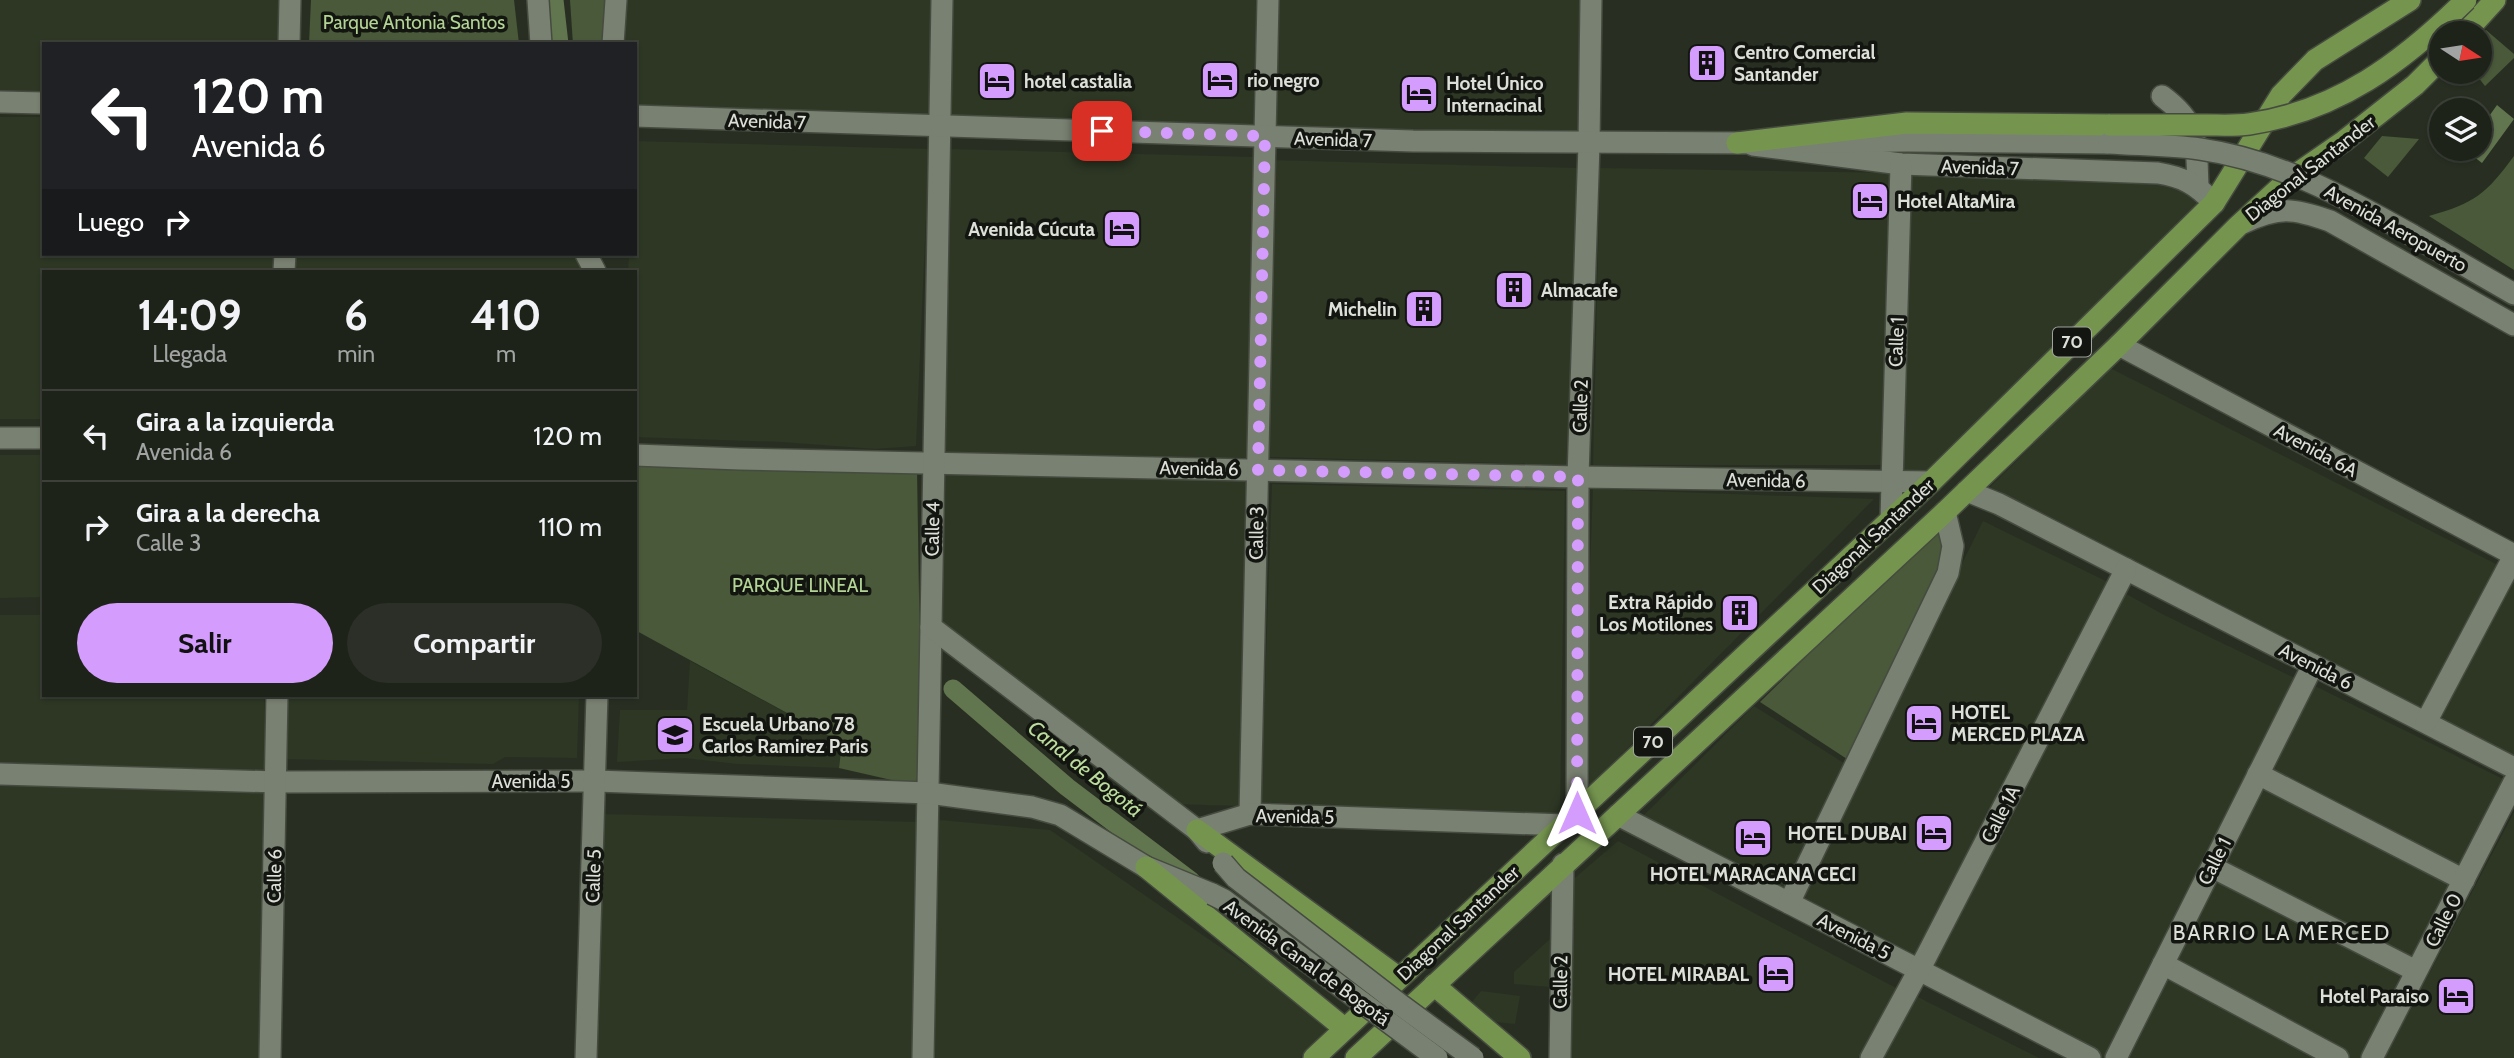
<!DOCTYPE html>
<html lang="es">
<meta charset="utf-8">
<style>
body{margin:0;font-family:Cabin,sans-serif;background:#2b2f27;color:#f1f3f6;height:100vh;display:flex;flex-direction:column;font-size:26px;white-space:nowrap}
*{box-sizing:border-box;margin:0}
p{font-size:23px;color:#a1a4a2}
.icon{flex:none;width:38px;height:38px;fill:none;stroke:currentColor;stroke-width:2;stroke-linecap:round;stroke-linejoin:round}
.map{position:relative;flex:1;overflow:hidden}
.drawer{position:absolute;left:42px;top:270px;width:595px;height:427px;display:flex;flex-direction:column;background:#1e231a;border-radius:0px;box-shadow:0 2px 5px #0004,0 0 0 2px #3c4039}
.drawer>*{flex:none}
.guide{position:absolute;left:42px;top:42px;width:595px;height:214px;border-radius:0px;box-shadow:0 2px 5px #0004,0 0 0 2px #3c4039;background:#202124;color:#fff;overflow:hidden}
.needle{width:46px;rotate:102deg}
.buttons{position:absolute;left:2429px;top:21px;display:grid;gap:14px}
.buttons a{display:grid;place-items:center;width:63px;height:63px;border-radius:50%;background:#1e231a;box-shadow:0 2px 5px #0004,0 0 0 2px #3c4039;font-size:35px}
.pin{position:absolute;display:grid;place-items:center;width:60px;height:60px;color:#fff;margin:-30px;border-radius:14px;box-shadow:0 4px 10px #0006}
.me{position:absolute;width:77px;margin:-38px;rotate:0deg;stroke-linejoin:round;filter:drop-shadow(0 0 5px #0008)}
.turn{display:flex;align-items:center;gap:24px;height:147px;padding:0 35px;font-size:32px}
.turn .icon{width:91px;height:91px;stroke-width:2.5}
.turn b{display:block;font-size:49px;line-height:60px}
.then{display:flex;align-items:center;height:66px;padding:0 35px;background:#0003;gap:14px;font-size:26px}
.eta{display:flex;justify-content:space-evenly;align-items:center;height:119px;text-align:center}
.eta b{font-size:42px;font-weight:700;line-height:49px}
.primary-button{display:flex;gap:14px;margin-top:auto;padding:14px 35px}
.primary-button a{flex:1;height:80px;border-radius:42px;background:#d49cfc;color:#111;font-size:28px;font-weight:700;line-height:80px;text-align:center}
.primary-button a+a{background:#2b2f27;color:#f1f3f6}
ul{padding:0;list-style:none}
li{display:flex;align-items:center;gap:21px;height:91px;padding:0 35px;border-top:2px solid #3c4039}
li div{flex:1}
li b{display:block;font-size:26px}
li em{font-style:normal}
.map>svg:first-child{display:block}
.built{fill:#2d3724}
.green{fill:#495939}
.water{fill:#61754f}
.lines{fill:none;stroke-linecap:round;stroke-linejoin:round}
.canal{stroke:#61754f;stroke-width:19}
.street-casing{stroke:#464b40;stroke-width:24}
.secondary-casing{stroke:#464b40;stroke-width:24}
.primary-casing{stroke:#464b40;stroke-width:24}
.street{stroke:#798172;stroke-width:21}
.secondary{stroke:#798172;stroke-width:21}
.primary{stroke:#75954f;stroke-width:21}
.secondary-bridge-casing{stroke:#464b40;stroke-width:24;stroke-linecap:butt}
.primary-bridge-casing{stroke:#464b40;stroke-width:24;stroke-linecap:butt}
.secondary-bridge{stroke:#798172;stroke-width:21}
.primary-bridge{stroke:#75954f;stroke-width:21}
.route{stroke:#d49cfc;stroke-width:12;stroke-dasharray:0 21.6}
.labels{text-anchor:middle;stroke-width:7;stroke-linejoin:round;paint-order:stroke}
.shield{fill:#131610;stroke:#a0a39c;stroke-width:2}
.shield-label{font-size:18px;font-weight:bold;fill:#dce0d8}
.park-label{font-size:19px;fill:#b3d495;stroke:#131610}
.poi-label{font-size:19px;font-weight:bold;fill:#dce0d8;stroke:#131610;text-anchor:start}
.street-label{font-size:19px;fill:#dce0d8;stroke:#131610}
.water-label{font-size:21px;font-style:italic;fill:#bcdc9d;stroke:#131610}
.neighbourhood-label{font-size:21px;letter-spacing:2px;fill:#dce0d8;stroke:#131610}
</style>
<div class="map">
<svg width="2514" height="1058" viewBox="0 0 2514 1058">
<rect width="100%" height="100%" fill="#282f22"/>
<g class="built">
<path d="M 0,0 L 282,0 L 281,44 L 44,44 L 44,95 L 0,96 Z"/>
<path d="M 626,0 L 932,0 L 931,116 L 809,112 L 772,108 L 635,108 L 635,44 L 625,44 Z"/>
<path d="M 950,0 L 1256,0 L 1253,140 L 948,131 Z"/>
<path d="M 1275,0 L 1580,0 L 1580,143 L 1270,139 Z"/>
<path d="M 0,117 L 44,117 L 44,254 L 277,254 L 276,271 L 44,271 L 44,419 L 0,419 Z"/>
<path d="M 635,141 L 929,149 L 916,446 L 875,449 L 782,442 L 635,437 L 635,271 L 628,271 L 629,254 L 635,254 Z"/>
<path d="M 948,149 L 1254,157 L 1251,458 L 938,452 Z"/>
<path d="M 1269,160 L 1578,168 L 1570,465 L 1269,457 Z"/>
<path d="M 1600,168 L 1894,173 L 1886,465 L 1593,465 Z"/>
<path d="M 1911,175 L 2192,186 L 2205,211 L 1927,478 L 1903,470 Z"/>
<rect x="291" y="254" width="303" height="17"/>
<path d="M 2110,368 L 2500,566 L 2421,714 L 1987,490 Z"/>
<path d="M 0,455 L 44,455 L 44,597 L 0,598 Z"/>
<path d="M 946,469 L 1258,469 L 1243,806 L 1168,804 L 941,627 Z"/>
<path d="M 1272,484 L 1565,491 L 1560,818 L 1261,802 Z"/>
<path d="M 1593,489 L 1874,499 L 1581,795 Z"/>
<path d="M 1983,521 L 2112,584 L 1912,963 L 1794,905 Z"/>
<path d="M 2514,575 L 2514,759 L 2434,719 Z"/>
<path d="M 2121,591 L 2164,615 L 2295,678 L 2111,1058 L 2101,1058 L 1926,967 Z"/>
<path d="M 0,615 L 44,615 L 44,695 L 264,695 L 264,776 L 0,768 Z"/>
<path d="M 690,661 L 842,743 L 839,768 L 737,764 L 685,758 L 617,762 L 620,710 L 687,710 Z"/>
<path d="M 2311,684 L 2507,781 L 2365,1058 L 2121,1058 Z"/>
<path d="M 287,695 L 579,695 L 577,758 L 505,757 L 493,764 L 285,759 Z"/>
<path d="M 1754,706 L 1847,765 L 1788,890 L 1780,892 L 1639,820 Z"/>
<path d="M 0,784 L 269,790 L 266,1058 L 0,1058 Z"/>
<path d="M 2514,812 L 2514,1058 L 2385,1058 Z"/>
<path d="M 602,814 L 922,822 L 915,1058 L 596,1058 Z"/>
<path d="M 939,820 L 1050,830 L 1332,1024 L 1300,1058 L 935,1058 Z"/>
<path d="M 1618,841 L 1898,989 L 1858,1058 L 1570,1058 L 1569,883 Z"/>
<path d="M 1550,939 L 1554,939 L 1549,987 L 1514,984 L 1514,972 Z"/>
<path d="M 1481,991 L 1520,996 L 1515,1024 L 1495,1022 L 1491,1026 L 1467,1008 Z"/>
<path d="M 1914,995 L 2039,1058 L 1879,1058 Z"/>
</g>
<g class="green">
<path d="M 311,0 L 514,0 L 519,44 L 309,44 Z"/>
<path d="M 570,0 L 606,0 L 605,44 L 573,44 Z"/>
<path d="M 2486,30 L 2514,54 L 2514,58 L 2485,86 L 2474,72 L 2480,72 L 2480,36 Z"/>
<path d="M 2382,136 L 2419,139 L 2388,177 L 2364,158 Z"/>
<path d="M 2514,156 L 2514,270 L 2429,216 C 2475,203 2486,194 2514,156 Z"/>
<path d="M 635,463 L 917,469 L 922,787 L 839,768 L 842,743 L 635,630 Z"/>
<path d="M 1940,525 L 1948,555 L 1847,759 L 1760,702 Z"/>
</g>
<path class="water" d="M 2497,105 L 2514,119 L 2482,163 L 2465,150 L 2480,149 L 2480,129 Z"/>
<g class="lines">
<g class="canal">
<path d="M 554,0 L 559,44"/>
<path d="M 953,689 L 1067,787 L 1191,881"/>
</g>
<g class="street-casing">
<g id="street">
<path d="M 613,44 L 616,0"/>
<path d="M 2162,96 C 2200,124 2196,143 2198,186"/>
<path d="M 0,102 L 44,103"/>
<path d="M 1753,145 L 1901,164 L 2158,173 C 2183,177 2196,184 2214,203"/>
<path d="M 2119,345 L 2514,555"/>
<path d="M 0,438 L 44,438"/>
<path d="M 635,455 L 740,459 L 1578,477 L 1931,482"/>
<path d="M 1967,491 L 1999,504 L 2514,768"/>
<path d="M 1891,519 L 1901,164"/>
<path d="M 2426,722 L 2514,556"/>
<path d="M 0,774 L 276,782 L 596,781"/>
<path d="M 2258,774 L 2464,880"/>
<path d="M 1577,813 L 1578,477 L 1589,144 L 1591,0"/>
<path d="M 1250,814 L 1268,0"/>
<path d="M 1618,815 L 2090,1058"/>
<path d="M 1197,830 L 1250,814 L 1564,825"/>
<path d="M 2212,867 L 2416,971"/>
<path d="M 1789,903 L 1948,573 L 1953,546 L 1945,512"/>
<path d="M 2163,964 L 2338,1058"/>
<path d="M 923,1058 L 931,627"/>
<path d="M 1560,1058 L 1563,864"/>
<path d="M 1871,1058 L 1926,957 L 2126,569"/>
<path d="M 2116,1058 L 2313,665"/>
<path d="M 2372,1058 L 2514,782"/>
</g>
</g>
<g class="secondary-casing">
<g id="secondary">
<path d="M 538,0 L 541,44"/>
<path d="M 942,0 L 931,627 L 1197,830 L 1207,842"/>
<path d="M 289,44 L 290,0"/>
<path d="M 635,116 L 1413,141 L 1753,143"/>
<path d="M 1806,142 L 1908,141 L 2109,143"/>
<path d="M 2243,223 C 2279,206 2293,208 2330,221 L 2514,325"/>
<path d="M 2412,235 L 2514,294"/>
<path d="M 586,254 L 595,271"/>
<path d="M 284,271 L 285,254"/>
<path d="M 596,781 L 929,793 L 1032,807 L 1060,815 L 1146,867 L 1212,894"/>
<path d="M 270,1058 L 277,695"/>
<path d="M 586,1058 L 597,695"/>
</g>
</g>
<g class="primary-casing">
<g id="primary">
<path d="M 2465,33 L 2495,0"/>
<path d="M 1737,143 L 1907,123 L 2110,125"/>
<path d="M 1197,830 L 1399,978"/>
<path d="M 1146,867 L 1344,1028"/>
<path d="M 1434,985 L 1520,1058"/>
<path d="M 1314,1058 L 1931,482 L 2214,203 L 2281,95 L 2315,60 L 2410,0"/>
<path d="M 1356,1058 L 1945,512 L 2119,345 L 2238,226 L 2288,180 L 2344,141 L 2415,85 L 2441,59"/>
</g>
</g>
<use href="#street" class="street"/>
<use href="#secondary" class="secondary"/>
<use href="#primary" class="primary"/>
<g class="secondary-bridge-casing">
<g id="secondary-bridge">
<path d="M 2109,143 C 2139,145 2170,145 2200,149 C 2277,160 2345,197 2412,235"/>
<path d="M 1223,863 L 1236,878 L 1402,1006 L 1473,1058"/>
<path d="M 1212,894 L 1224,900 L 1437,1058"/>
</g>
</g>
<g class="primary-bridge-casing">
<path id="primary-bridge" d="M 2110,125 C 2142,125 2174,125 2206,125 C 2220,125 2235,126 2249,124 C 2338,111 2403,62 2466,0"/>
</g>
<use href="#secondary-bridge" class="secondary-bridge"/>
<use href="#primary-bridge" class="primary-bridge"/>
</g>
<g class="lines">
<path class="route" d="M 1102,131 L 1265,136 L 1258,470 L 1578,477 L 1577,813"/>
</g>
<defs>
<g id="building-square" transform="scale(2.0125)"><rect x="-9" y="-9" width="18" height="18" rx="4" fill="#d49cfc" stroke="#131610"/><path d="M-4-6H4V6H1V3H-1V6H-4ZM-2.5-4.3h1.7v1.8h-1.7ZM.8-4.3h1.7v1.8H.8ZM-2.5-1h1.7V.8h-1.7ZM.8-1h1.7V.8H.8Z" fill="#111"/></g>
<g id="hotel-square" transform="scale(2.0125)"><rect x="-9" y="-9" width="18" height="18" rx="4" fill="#d49cfc" stroke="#131610"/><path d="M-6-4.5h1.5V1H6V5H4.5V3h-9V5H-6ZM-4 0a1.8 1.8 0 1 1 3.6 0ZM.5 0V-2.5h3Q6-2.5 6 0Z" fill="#111"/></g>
<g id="school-square" transform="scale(2.0125)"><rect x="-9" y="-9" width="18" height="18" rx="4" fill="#d49cfc" stroke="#131610"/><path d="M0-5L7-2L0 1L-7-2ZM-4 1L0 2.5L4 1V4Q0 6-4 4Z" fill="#111"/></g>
</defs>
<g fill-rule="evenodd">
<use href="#building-square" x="1707" y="63"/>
<use href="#hotel-square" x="1220" y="80"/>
<use href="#hotel-square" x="997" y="81"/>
<use href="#hotel-square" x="1419" y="94"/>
<use href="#hotel-square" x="1870" y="201"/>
<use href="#hotel-square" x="1122" y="229"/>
<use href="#building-square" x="1514" y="290"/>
<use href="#building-square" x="1424" y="309"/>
<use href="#building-square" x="1740" y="613"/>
<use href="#hotel-square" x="1924" y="723"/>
<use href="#school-square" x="675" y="735"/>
<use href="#hotel-square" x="1934" y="833"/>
<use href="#hotel-square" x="1753" y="838"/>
<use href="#hotel-square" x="1776" y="974"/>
<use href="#hotel-square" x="2456" y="996"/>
</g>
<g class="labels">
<g class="shield">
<rect x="2053" y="327.5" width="38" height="29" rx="5"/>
<rect x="1634" y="727.5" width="38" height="29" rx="5"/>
</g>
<g class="shield-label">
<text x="2072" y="348">70</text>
<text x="1653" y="748">70</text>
</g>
<g class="park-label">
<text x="414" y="29">Parque Antonia Santos</text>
<text x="800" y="592">PARQUE LINEAL</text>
</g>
<g class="poi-label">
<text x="1734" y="59">Centro Comercial<tspan x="1734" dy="22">Santander</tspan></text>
<text x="1247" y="87">rio negro</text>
<text x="1024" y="88">hotel castalia</text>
<text x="1446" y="90">Hotel Único<tspan x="1446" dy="22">Internacinal</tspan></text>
<text x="1897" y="208">Hotel AltaMira</text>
<text x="1095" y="236" text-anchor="end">Avenida Cúcuta</text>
<text x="1541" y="297">Almacafe</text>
<text x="1397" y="316" text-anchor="end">Michelin</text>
<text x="1713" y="609" text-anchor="end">Extra Rápido<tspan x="1713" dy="22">Los Motilones</tspan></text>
<text x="1951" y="719">HOTEL<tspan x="1951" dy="22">MERCED PLAZA</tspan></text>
<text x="702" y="731">Escuela Urbano 78<tspan x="702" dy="22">Carlos Ramirez Paris</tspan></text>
<text x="1907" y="840" text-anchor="end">HOTEL DUBAI</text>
<text x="1753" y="881" text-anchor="middle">HOTEL MARACANA CECI</text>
<text x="1749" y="981" text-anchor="end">HOTEL MIRABAL</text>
<text x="2429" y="1003" text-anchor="end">Hotel Paraiso</text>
</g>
<g class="street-label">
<text transform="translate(767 121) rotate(2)" y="7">Avenida 7</text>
<text transform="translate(1333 139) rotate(2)" y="7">Avenida 7</text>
<text transform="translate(1980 167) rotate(2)" y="7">Avenida 7</text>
<text transform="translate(2310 168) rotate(-38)" y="7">Diagonal Santander</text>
<text transform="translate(2396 228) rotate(29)" y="7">Avenida Aeropuerto</text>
<text transform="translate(1896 342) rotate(-88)" y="7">Calle 1</text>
<text transform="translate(1580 406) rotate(-88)" y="7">Calle 2</text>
<text transform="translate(2316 450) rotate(28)" y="7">Avenida 6A</text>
<text transform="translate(1199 468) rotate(1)" y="7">Avenida 6</text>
<text transform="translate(1766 480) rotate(1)" y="7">Avenida 6</text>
<text transform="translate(932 529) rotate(-89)" y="7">Calle 4</text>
<text transform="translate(1256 533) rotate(-89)" y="7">Calle 3</text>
<text transform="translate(1873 536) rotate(-43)" y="7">Diagonal Santander</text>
<text transform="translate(2316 666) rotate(27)" y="7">Avenida 6</text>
<text x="531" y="788">Avenida 5</text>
<text transform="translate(2000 814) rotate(-63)" y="7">Calle 1A</text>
<text transform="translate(1295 816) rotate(1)" y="7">Avenida 5</text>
<text transform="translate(2214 861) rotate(-63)" y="7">Calle 1</text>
<text transform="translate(274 876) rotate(-89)" y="7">Calle 6</text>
<text transform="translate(593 876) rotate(-88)" y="7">Calle 5</text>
<text transform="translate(2443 920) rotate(-63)" y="7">Calle 0</text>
<text transform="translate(1458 923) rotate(-43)" y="7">Diagonal Santander</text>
<text transform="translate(1854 936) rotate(27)" y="7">Avenida 5</text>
<text transform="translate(1307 962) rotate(36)" y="7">Avenida Canal de Bogotá</text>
<text transform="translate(1560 982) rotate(-89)" y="7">Calle 2</text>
</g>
<g class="water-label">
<text transform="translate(1085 769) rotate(39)" y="7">Canal de Bogotá</text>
</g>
<g class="neighbourhood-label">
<text x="2282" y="940">BARRIO LA MERCED</text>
</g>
</g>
</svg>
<div class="buttons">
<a><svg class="needle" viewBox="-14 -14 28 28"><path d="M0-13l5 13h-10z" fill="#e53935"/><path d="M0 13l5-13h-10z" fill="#a1a4a2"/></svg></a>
<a><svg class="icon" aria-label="layers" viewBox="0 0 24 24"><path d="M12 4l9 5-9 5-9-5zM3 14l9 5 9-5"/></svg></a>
</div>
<div class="pin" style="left:1102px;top:131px;background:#d93025"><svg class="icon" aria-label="arrive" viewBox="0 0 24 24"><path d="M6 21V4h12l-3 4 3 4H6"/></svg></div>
<svg class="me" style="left:1577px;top:813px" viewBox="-20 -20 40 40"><path d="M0-17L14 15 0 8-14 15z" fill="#d49cfc" stroke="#fff" stroke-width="4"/></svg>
<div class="guide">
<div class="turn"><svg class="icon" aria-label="left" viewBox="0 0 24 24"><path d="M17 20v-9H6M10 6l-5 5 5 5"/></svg><div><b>120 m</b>Avenida 6</div></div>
<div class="then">Luego<svg class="icon" aria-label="right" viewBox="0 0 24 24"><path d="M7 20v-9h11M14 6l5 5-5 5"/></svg></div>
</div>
<section class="drawer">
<div class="eta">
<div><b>14:09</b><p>Llegada</p></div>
<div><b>6</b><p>min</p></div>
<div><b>410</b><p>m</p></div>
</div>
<ul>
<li><svg class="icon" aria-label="left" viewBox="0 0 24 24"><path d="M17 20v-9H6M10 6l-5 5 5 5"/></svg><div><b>Gira a la izquierda</b><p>Avenida 6</p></div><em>120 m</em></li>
<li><svg class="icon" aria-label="right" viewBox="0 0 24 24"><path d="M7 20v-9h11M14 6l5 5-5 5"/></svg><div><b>Gira a la derecha</b><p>Calle 3</p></div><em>110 m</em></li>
</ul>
<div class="primary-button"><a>Salir</a><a>Compartir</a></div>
</section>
</div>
